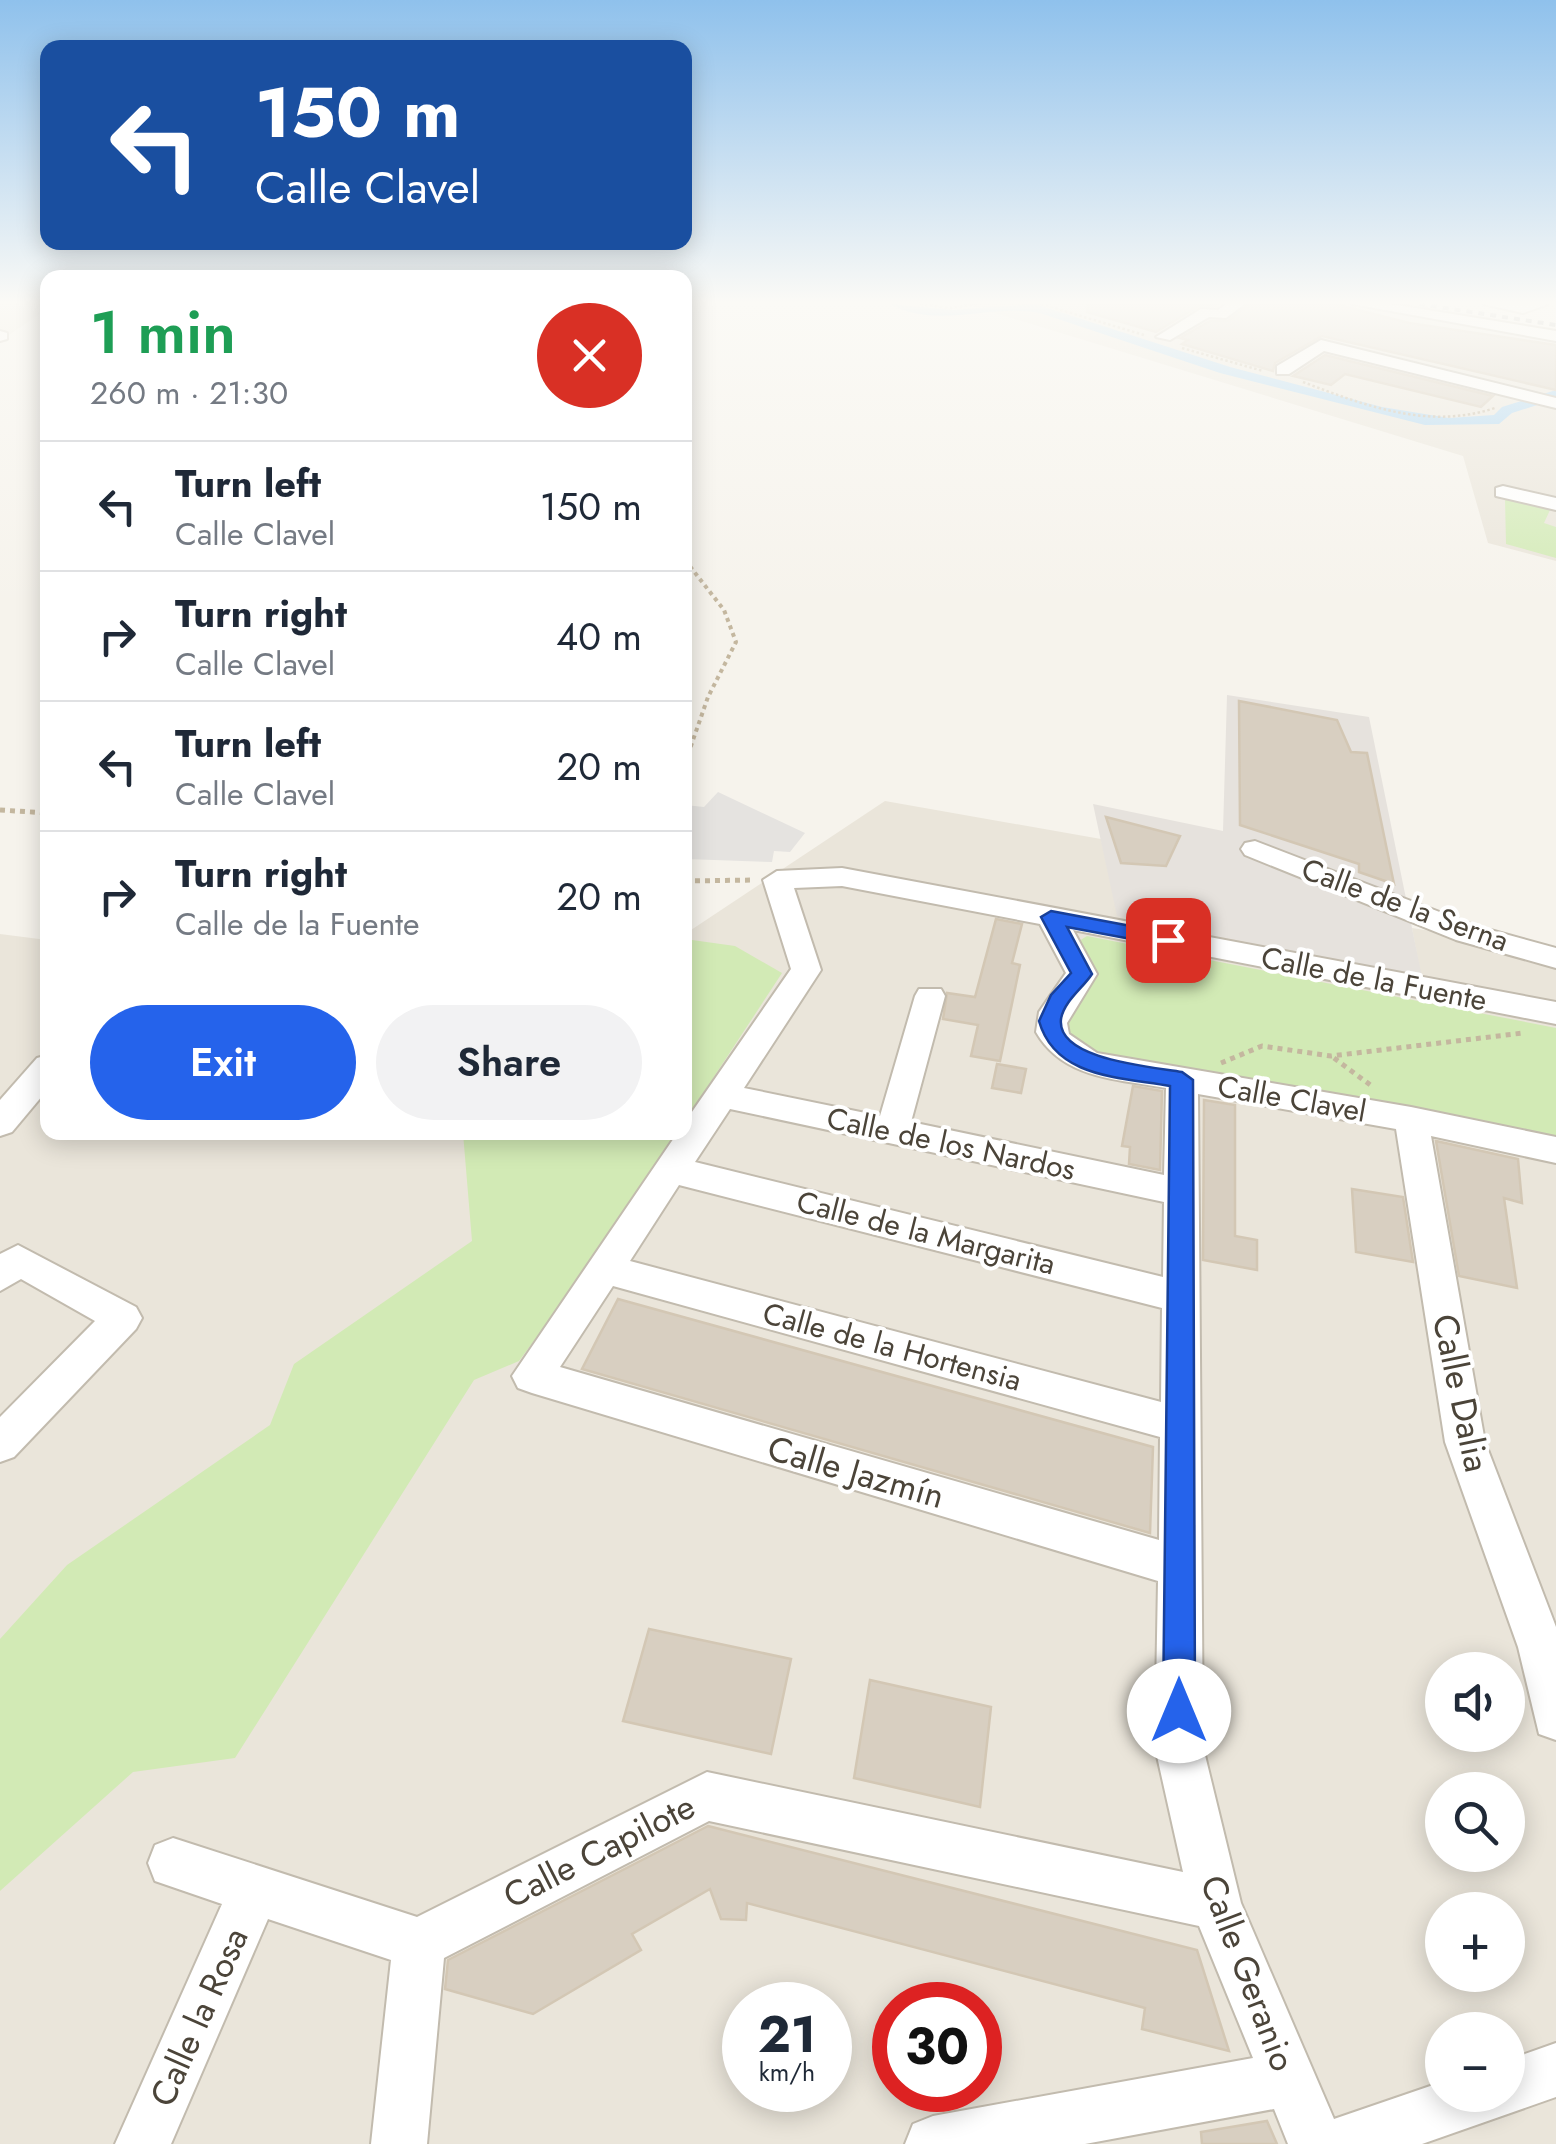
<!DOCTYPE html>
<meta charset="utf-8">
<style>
body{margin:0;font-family:Jost,sans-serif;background:#f2f2f3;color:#1f2937;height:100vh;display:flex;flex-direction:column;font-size:38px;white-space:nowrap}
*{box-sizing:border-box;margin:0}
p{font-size:32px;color:#747a83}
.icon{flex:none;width:55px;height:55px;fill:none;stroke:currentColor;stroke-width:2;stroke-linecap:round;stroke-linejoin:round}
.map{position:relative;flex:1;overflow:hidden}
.details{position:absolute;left:40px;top:270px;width:652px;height:870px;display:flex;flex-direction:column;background:#fff;border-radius:20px;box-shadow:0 5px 25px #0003}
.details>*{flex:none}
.banner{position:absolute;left:40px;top:40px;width:652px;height:210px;border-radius:20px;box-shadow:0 5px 25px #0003;background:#1a4fa0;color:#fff;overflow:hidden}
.controls{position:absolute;left:1425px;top:1652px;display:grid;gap:20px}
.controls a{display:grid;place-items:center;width:100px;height:100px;border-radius:50%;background:#fff;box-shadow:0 5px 25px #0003;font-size:50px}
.speed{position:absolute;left:722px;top:1982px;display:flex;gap:20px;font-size:50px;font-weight:700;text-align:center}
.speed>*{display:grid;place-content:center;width:130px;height:130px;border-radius:50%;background:#fff;box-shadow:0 5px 25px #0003;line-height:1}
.speed small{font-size:25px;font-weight:400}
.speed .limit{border:15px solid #d22;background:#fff;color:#111}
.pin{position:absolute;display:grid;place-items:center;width:85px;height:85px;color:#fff;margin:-42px;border-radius:20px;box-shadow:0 5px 15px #0006}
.me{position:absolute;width:110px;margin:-55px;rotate:0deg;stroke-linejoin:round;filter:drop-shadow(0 0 8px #0008)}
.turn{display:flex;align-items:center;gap:35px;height:210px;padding:0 50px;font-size:45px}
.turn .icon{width:130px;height:130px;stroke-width:2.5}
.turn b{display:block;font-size:70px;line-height:85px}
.round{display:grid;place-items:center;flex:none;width:105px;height:105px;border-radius:52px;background:#f2f2f3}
.head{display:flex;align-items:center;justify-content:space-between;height:170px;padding:0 50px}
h1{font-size:60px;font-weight:600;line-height:75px;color:#1e9e55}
.button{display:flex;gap:20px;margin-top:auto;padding:20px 50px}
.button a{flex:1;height:115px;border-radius:60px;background:#2563eb;color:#fff;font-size:40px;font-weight:600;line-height:115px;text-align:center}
.button a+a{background:#f2f2f3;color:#1f2937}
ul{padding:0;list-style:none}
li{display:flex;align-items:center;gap:30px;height:130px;padding:0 50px;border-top:2px solid #e0e1e3}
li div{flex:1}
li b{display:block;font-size:38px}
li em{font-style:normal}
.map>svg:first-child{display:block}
.residential{fill:#eae5da;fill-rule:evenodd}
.industrial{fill:#e6e2dd}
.green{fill:#d2eab5}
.parking{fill:#e5e3e0}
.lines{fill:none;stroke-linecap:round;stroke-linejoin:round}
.canal{fill:#a9d4f2;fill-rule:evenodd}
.building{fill:#d8cfc1;stroke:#d3c7b4;stroke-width:2.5}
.minor-casing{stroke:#c2bbae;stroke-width:4}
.path-far2{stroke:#c4b79f;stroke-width:2.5;stroke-dasharray:2.5 2.5;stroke-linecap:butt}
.path-far1{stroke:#c4b79f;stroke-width:4;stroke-dasharray:4 4;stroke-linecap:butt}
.path{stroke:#c4b79f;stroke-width:5;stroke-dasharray:5 5;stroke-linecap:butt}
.minor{fill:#fff;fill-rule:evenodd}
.rail{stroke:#9a9a9a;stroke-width:4;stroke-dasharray:6 6;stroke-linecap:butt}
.route{fill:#2563eb;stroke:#184099;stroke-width:2.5}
.labels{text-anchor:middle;stroke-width:8;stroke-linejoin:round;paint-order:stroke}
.street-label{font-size:30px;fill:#4b4439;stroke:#fff}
.near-street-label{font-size:35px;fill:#4b4439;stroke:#fff}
</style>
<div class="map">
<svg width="1556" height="2144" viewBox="0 0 1556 2144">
<rect width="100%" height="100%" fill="#f6f3ec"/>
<g class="residential">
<path d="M 0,304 L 47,304 L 47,309 L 0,341 Z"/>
<path d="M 966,304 L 1409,304 L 1556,329 L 1556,561 L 1488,543 L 1463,456 Z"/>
<path d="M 885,801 L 1101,839 L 1118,916 L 1421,976 L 1412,928 L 1556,950 L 1556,2144 L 0,2144 L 0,934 L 47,940 L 48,1132 L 685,1132 L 685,934 ZM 1442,1670 L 1508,1670 L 1508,1735 L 1442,1735 ZM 1442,1790 L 1508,1790 L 1508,1855 L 1442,1855 ZM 1442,1910 L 1508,1910 L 1508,1975 L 1442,1975 ZM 745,2005 L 830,2005 L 830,2090 L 745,2090 ZM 895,2005 L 980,2005 L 980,2090 L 895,2090 ZM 1442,2030 L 1508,2030 L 1508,2095 L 1442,2095 Z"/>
</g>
<path class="industrial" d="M 1227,695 L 1369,717 L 1422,977 L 1117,916 L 1093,804 L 1223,831 Z"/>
<g class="green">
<path d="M 1505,499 L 1550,510 L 1544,523 L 1556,527 L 1556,558 L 1506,544 Z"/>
<path d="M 1087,936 L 1556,1028 L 1556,1139 L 1093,1053 L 1066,1041 L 1063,1020 C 1084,989 1106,976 1079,941 Z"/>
<path d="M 685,939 L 735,946 L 782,973 L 685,1121 Z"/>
<path d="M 463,1133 L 678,1133 L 601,1251 L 519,1361 L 474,1380 L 235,1758 L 133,1772 L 0,1891 L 0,1639 L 67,1565 L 270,1425 L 294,1364 L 472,1241 Z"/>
</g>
<path class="parking" d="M 718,792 L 805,833 L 790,852 L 774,851 L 772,862 L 685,859 L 685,805 L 704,807 Z"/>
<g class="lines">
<path class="canal" d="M 890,304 L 953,310 L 1035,304 L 1230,367 L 1382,407 L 1449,418 L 1494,415 L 1502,407 L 1556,390 L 1556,399 L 1512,413 L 1499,424 L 1425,425 L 1220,373 L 1040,313 C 991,303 937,330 890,304 Z"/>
</g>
<g class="building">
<path d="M 1088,304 L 1219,304 L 1199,306 L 1156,332 L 1087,312 Z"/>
<path d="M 1249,304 L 1335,304 L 1409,323 L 1556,345 L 1556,390 L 1322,336 L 1275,363 L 1273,371 L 1182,344 L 1188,340 L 1180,338 L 1210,321 L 1228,321 Z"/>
<path d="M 1325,355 L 1493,396 L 1481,407 L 1345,374 L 1331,385 L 1293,376 Z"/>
<path d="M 1239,701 L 1337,720 L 1351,752 L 1367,753 L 1394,884 L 1359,872 L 1359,864 L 1240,825 Z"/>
<path d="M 1106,817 L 1180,836 L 1166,866 L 1121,863 Z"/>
<path d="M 996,919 L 1022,924 L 1012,963 L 1020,965 L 1000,1061 L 971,1056 L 978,1025 L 943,1019 L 947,993 L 975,997 Z"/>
<path d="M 997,1064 L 1026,1069 L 1021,1093 L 992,1088 Z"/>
<path d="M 1133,1086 L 1162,1091 L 1160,1170 L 1129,1164 L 1130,1147 L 1122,1146 Z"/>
<path d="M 1204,1100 L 1235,1105 L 1235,1236 L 1257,1240 L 1257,1270 L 1203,1260 Z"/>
<path d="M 1436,1141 L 1518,1159 L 1522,1203 L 1504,1198 L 1517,1288 L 1459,1276 Z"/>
<path d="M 1352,1189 L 1403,1197 L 1413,1262 L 1356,1252 Z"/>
<path d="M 618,1299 L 1153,1447 L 1150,1533 L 582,1369 Z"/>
<path d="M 649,1629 L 791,1659 L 771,1754 L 623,1721 Z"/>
<path d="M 870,1680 L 991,1707 L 980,1807 L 854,1778 Z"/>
<path d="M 708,1826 L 1197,1950 L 1229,2051 L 1142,2029 L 1145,2008 L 747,1903 L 746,1920 L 721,1919 L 710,1889 L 632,1934 L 641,1950 L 533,2014 L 445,1989 L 448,1960 Z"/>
<path d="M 1267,2121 L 1277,2144 L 1202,2144 L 1201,2132 Z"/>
</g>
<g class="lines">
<g class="minor-casing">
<g id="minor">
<path d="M 1226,304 L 1245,304 L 1226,318 L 1209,317 L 1170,340 L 1156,337 L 1201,309 L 1218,310 Z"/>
<path d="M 1352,304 L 1391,304 L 1556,331 L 1556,341 Z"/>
<path d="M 1483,304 L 1548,304 L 1523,313 Z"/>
<path d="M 0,331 L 7,333 L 7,339 L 0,341 Z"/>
<path d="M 1321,340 L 1556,398 L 1556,408 L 1324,351 L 1289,374 L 1277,374 L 1277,366 Z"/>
<path d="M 1503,486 L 1556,498 L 1556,510 L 1496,496 L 1496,488 Z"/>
<path d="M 1255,841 L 1476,926 L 1556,948 L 1556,968 L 1456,940 L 1245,855 L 1241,849 L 1245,843 Z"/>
<path d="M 842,868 L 1556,1002 L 1556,1024 L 1073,930 L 1097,974 L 1067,1023 L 1069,1034 L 1097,1053 L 1411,1107 L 1556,1137 L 1556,1163 L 1431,1136 L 1485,1442 L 1556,1627 L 1556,1740 L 1539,1734 L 1518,1647 L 1445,1442 L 1396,1129 L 1198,1094 L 1203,1747 L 1241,1903 L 1334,2119 L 1442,2082 L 1442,2095 L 1508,2095 L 1508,2060 L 1556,2043 L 1556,2097 L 1422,2144 L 1288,2144 L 1274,2109 L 1085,2144 L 905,2144 L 913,2124 L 933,2116 L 1253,2058 L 1199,1926 L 709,1821 L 444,1958 L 427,2144 L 371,2144 L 391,1960 L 268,1919 L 171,2144 L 115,2144 L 222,1904 L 155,1881 L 148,1863 L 155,1845 L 173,1838 L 417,1917 L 707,1772 L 1183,1872 L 1155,1747 L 1158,1581 L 532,1393 L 518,1388 L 512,1376 L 678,1132 L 685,1132 L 685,1122 L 791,969 L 763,880 L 777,871 ZM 842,886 L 1040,924 L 1066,973 L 1039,1012 L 1036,1032 C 1063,1079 1117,1079 1166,1088 L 1164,1175 L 911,1122 L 945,996 L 941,989 L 919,989 L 915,996 L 880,1116 L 744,1088 L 821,970 L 794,888 ZM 730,1109 L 1164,1202 L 1163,1277 L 695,1162 ZM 679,1185 L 1162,1308 L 1161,1402 L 630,1261 ZM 613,1286 L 1160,1437 L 1159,1540 L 560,1367 Z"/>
<path d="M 48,1055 L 48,1089 L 12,1132 L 0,1136 L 0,1100 L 37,1058 Z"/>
<path d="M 18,1245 L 136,1307 L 142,1318 L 136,1329 L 14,1457 L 0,1462 L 0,1417 L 95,1321 L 21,1279 L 0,1291 L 0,1254 Z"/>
</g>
</g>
<g class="path-far2">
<path d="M 920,304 L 950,308 L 978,304"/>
<path d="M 1041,304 L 1144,335"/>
<path d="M 1182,348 L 1263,371"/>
<path d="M 1303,382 C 1366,406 1428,430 1495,408"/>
</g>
<path class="path-far1" d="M 685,560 L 724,610 L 736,642 L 708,697 L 685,763"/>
<g class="path">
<path d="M 0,810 L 48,813"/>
<path d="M 685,881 L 754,880"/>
<path d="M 1334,1058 L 1373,1087"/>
<path d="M 1221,1063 L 1262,1046 L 1331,1056 L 1523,1033"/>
</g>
<use href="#minor" class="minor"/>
<path class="rail" d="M 1419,304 L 1556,325"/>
</g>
<linearGradient id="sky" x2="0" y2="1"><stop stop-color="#8fc1ec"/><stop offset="0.5" stop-color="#fbfaf6"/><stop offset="1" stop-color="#fbfaf6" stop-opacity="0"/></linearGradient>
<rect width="1556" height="605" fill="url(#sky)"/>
<path class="route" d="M 1051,911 L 1168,933 L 1178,940 L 1168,946 L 1067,927 L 1092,974 C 1083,988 1064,1001 1061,1019 C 1056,1060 1154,1067 1182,1072 L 1193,1080 L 1195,1711 L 1191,1723 L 1179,1728 L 1167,1723 L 1163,1711 L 1170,1086 C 1120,1077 1055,1078 1039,1021 L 1051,995 L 1071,973 L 1041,917 Z"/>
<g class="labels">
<g class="street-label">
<text transform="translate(1405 905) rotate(20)" y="10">Calle de la Serna</text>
<text transform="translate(1374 979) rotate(11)" y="10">Calle de la Fuente</text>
<text transform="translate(1292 1099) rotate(10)" y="10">Calle Clavel</text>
<text transform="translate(951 1144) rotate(12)" y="10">Calle de los Nardos</text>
<text transform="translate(926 1233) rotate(14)" y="10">Calle de la Margarita</text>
<text transform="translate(892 1347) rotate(15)" y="10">Calle de la Hortensia</text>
</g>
<g class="near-street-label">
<text transform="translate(1461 1393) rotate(78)" y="12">Calle Dalia</text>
<text transform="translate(856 1472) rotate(16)" y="12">Calle Jazmín</text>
<text transform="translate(599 1851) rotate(-27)" y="12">Calle Capilote</text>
<text transform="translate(1248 1973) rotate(69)" y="12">Calle Geranio</text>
<text transform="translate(199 2017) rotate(-66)" y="12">Calle la Rosa</text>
</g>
</g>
</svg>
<div class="controls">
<a><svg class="icon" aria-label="sound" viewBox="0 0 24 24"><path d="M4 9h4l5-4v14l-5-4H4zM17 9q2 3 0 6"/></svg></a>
<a><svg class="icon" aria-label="search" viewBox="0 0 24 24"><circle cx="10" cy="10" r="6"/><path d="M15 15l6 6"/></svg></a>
<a>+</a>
<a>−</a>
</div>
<div class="speed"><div>21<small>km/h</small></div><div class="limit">30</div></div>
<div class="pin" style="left:1168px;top:940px;background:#d93025"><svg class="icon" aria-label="arrive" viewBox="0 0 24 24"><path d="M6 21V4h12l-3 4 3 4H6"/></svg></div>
<svg class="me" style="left:1179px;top:1711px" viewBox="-20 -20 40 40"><circle r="19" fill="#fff"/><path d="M0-13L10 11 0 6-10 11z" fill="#2563eb"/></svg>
<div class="banner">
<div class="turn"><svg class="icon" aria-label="left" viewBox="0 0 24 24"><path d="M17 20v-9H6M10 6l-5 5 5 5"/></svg><div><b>150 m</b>Calle Clavel</div></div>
</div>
<section class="details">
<div class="head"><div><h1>1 min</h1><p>260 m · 21:30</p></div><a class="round" style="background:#d93025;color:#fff"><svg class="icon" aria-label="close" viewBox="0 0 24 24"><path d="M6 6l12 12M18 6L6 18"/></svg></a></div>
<ul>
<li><svg class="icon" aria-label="left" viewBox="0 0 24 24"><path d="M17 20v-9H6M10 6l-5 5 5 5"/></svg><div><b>Turn left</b><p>Calle Clavel</p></div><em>150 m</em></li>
<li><svg class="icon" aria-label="right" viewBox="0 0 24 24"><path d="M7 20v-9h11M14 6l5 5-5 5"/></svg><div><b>Turn right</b><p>Calle Clavel</p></div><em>40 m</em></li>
<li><svg class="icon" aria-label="left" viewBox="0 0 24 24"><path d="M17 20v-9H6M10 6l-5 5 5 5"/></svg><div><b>Turn left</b><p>Calle Clavel</p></div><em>20 m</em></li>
<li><svg class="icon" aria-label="right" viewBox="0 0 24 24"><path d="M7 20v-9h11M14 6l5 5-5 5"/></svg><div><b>Turn right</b><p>Calle de la Fuente</p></div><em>20 m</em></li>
</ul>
<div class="button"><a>Exit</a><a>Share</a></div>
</section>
</div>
